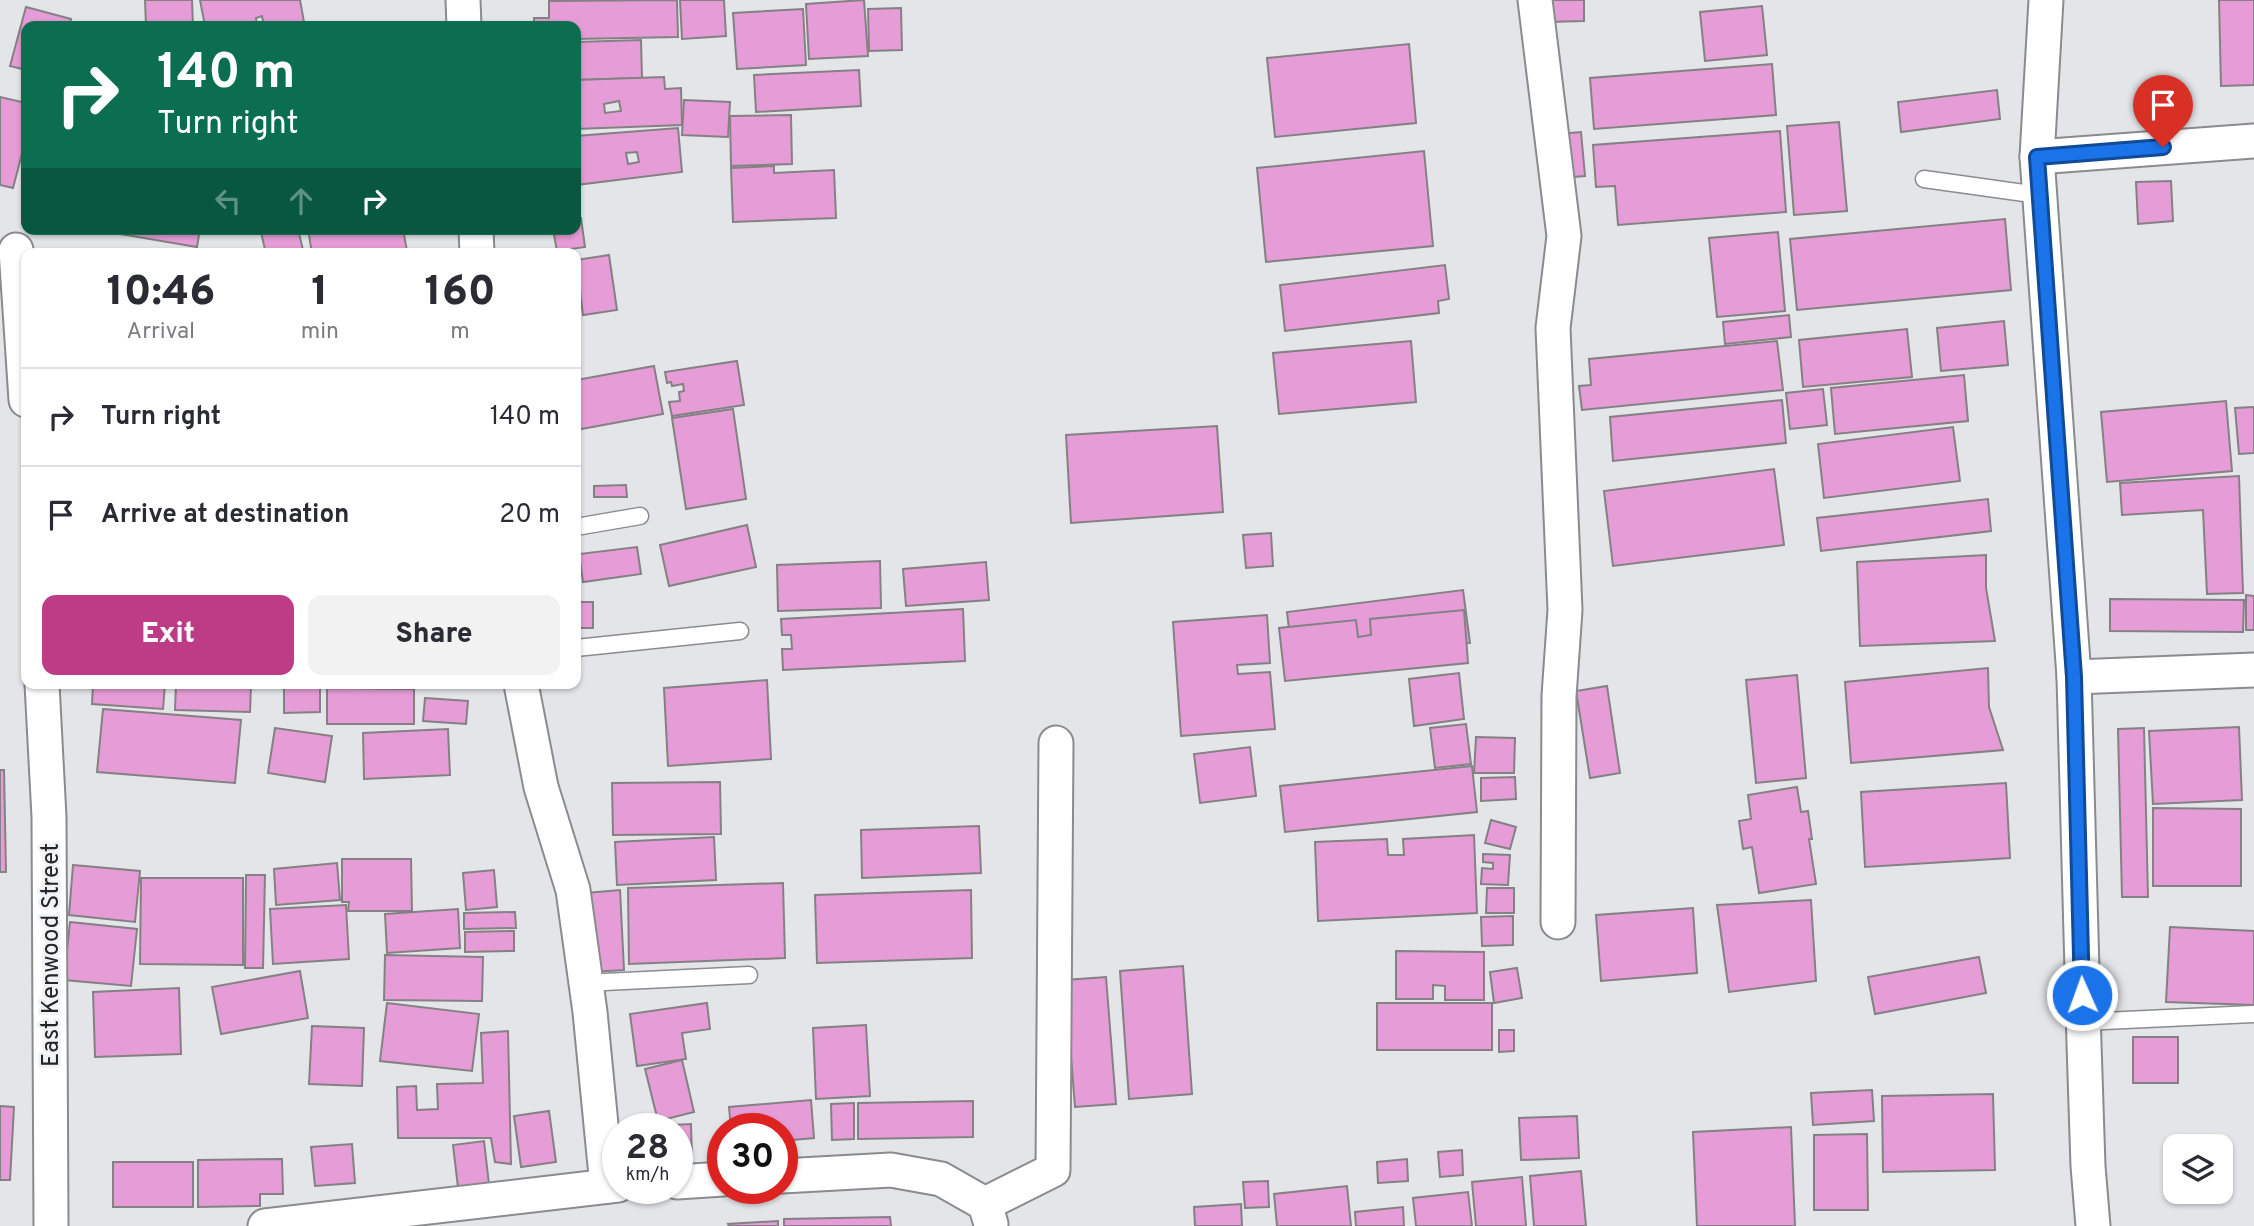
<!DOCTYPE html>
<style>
body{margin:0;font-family:Overpass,sans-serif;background:#f2f2f3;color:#2b2b33;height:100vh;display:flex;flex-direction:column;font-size:26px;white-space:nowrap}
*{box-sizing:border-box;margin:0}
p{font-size:23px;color:#7c7c81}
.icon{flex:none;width:38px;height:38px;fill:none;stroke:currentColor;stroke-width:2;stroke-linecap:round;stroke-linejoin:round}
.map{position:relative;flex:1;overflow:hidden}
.side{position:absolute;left:21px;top:248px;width:560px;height:441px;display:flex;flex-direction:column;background:#fff;border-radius:14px;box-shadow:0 2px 5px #0004}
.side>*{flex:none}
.banner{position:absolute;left:21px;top:21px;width:560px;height:214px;border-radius:14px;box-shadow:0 2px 5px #0004;background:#0b6e4f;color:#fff;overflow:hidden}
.buttons{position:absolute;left:2163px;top:1134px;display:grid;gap:14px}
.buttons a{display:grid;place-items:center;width:70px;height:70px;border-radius:14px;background:#fff;box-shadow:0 2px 5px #0004;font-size:35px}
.speed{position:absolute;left:602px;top:1113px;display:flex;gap:14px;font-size:35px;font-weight:700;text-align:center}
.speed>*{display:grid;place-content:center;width:91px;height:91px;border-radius:50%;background:#fff;box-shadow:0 2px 5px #0004;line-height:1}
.speed small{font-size:18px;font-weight:400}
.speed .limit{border:10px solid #d22;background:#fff;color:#111}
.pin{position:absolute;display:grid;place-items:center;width:60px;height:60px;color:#fff;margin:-72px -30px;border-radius:50% 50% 50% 0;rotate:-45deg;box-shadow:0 0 7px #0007}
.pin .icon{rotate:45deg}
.me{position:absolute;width:77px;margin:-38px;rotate:358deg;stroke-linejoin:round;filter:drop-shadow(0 0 5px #0008)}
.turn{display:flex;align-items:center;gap:24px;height:147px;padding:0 21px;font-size:32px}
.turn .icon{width:91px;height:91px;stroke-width:2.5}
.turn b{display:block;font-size:49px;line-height:60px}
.lanes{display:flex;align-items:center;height:66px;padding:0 21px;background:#0003;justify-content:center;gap:35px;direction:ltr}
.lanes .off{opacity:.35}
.eta{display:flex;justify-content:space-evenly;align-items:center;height:119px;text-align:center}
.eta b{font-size:42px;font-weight:800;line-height:49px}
.cta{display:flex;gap:14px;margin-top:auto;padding:14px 21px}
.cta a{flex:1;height:80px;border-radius:14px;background:#bd3c85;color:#fff;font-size:28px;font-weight:800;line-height:80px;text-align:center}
.cta a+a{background:#f2f2f3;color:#2b2b33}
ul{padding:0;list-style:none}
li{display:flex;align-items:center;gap:21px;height:98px;padding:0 21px;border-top:2px solid #e1e1e2}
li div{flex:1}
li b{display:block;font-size:26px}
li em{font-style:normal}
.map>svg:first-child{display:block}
.building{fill:#e69dd7;stroke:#848083;stroke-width:2;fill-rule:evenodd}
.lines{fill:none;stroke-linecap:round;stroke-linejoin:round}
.lane-casing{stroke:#8a8b8e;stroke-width:19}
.street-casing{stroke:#8a8b8e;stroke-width:37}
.lane{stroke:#fff;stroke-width:16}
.street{stroke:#fff;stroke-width:33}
.route-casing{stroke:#114b97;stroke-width:18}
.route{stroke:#1a73e8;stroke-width:12}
.labels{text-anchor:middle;stroke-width:6;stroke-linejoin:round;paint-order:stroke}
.street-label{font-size:24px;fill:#252527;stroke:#f1f2f6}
</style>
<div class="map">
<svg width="2254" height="1226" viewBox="0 0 2254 1226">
<rect width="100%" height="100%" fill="#e4e5e9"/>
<g class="building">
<path d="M 145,0 L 192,0 L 193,26 L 146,26 Z"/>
<path d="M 200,0 L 300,0 L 304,22 L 281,26 L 264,26 L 262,16 L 256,18 L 257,26 L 205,26 Z"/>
<path d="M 677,0 L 678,37 L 576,39 L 576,26 L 534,26 L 534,18 L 549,18 L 549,1 Z"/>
<path d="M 680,0 L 724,0 L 726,36 L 682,39 Z"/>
<path d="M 864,0 L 868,56 L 809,59 L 806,4 Z"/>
<path d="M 1549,0 L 1584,0 L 1584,21 L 1548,22 Z"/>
<path d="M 2219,0 L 2254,0 L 2254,85 L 2221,86 Z"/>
<path d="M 1762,6 L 1767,55 L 1705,61 L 1700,12 Z"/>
<path d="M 26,7 L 71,19 L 69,26 L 26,26 L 26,70 L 10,66 Z"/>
<path d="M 901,8 L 902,50 L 869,51 L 868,9 Z"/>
<path d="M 803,9 L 806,65 L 737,69 L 733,13 Z"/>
<path d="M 641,40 L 642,78 L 576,80 L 576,42 Z"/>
<path d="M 1409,44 L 1416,123 L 1275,137 L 1267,58 Z"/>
<path d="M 1772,64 L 1776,115 L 1594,129 L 1590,78 Z"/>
<path d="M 859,70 L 861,106 L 756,112 L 754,75 Z"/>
<path d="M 664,77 L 665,89 L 681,88 L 682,125 L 576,129 L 576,80 ZM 619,101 L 621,111 L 605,113 L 604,104 Z"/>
<path d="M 1997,90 L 2000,119 L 1901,132 L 1898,102 Z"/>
<path d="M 0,97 L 26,103 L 26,138 L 13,188 L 0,185 Z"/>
<path d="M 684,100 L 730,102 L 728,137 L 682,135 Z"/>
<path d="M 791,115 L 792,164 L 731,166 L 730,116 Z"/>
<path d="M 1839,122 L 1847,211 L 1794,215 L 1787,126 Z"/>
<path d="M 678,128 L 682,172 L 576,185 L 576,136 ZM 637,152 L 639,162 L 628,164 L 626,153 Z"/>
<path d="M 1780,131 L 1786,212 L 1618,225 L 1615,186 L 1596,187 L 1593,145 Z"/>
<path d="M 1581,132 L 1585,176 L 1560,178 L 1558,134 Z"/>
<path d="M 1424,151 L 1433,246 L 1266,262 L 1257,168 Z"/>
<path d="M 774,166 L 774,173 L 834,170 L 836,218 L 733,222 L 731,168 Z"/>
<path d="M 2171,181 L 2173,221 L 2138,224 L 2136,182 Z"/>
<path d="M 576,218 L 581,218 L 585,247 L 557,251 L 553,229 L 576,229 Z"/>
<path d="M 2005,219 L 2011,290 L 1797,310 L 1790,239 Z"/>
<path d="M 121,229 L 200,229 L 197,247 L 120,234 Z"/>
<path d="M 275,229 L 298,229 L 304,254 L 266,254 L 261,232 Z"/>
<path d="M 308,229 L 403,229 L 407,251 L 391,254 L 312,254 Z"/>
<path d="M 1778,232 L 1785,311 L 1717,317 L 1709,238 Z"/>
<path d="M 609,255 L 617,310 L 583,315 L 576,260 Z"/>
<path d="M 1445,265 L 1449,299 L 1438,301 L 1439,313 L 1285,331 L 1280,285 Z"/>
<path d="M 1789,315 L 1791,337 L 1725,344 L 1723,322 Z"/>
<path d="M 2004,321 L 2008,365 L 1941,371 L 1937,328 Z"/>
<path d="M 1907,329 L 1912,377 L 1803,387 L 1799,340 Z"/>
<path d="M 1411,341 L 1416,402 L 1279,414 L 1273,353 Z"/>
<path d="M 1777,341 L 1783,390 L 1582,410 L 1579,386 L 1591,385 L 1589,359 Z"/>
<path d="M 737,361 L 744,405 L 672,416 L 669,402 L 680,401 L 679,392 L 684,391 L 683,384 L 672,386 L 671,382 L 667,383 L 665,372 Z"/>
<path d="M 654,366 L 663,414 L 576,430 L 576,380 Z"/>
<path d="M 1964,375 L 1968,421 L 1835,434 L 1831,388 Z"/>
<path d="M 1823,389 L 1827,425 L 1790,429 L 1786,393 Z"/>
<path d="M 1782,400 L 1786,443 L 1613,461 L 1610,417 Z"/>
<path d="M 2226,401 L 2232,471 L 2107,482 L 2101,412 Z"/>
<path d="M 2254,407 L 2254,453 L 2239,454 L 2235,408 Z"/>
<path d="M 733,409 L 746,499 L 686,509 L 672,418 Z"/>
<path d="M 1217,426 L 1223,512 L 1071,523 L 1066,435 Z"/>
<path d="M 1953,427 L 1960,481 L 1824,498 L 1818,444 Z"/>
<path d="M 1774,469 L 1784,545 L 1613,566 L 1604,491 Z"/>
<path d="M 2239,476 L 2243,593 L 2207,594 L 2203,510 L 2122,515 L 2120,483 Z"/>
<path d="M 626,485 L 627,497 L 594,497 L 594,486 Z"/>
<path d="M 1988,499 L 1991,531 L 1821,551 L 1817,518 Z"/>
<path d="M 747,525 L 756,567 L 669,586 L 660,545 Z"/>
<path d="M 1271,533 L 1273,566 L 1246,568 L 1243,535 Z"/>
<path d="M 637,547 L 641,574 L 583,582 L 579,554 Z"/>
<path d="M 1986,555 L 1986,588 L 1995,641 L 1860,646 L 1857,562 Z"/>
<path d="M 880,561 L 881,608 L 778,611 L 777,565 Z"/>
<path d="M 986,562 L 989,600 L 906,606 L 903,569 Z"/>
<path d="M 1463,590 L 1470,643 L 1293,665 L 1287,612 Z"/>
<path d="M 2246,595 L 2254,596 L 2254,630 L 2246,630 Z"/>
<path d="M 2110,599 L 2244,600 L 2243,632 L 2110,631 Z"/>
<rect x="576" y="602" width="17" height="26"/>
<path d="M 963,609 L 965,661 L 783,670 L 782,649 L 792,649 L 791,635 L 782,635 L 781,619 Z"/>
<path d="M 1464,610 L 1468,663 L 1285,681 L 1279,628 L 1356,620 L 1358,637 L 1371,635 L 1370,619 Z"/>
<path d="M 1267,615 L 1270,663 L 1237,665 L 1238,674 L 1270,672 L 1275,729 L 1181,736 L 1173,622 Z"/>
<path d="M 1988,668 L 1989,707 L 2003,750 L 1851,763 L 1845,682 Z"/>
<path d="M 1459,673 L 1464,719 L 1414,726 L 1409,679 Z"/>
<path d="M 1797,675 L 1806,778 L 1756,783 L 1746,680 Z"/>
<path d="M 767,680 L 771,759 L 668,766 L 664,688 Z"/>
<path d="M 93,684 L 165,684 L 163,709 L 92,704 Z"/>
<path d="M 176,684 L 251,684 L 250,712 L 175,710 Z"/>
<path d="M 284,684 L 320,684 L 320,712 L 284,713 Z"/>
<path d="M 1607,686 L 1620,773 L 1590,778 L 1576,691 Z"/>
<path d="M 327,688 L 414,689 L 414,724 L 327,724 Z"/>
<path d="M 425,698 L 468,701 L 466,724 L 423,721 Z"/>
<path d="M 103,709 L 241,720 L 235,783 L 97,772 Z"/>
<path d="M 1466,724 L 1471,764 L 1435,768 L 1430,728 Z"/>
<path d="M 2239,727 L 2242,800 L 2153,804 L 2149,731 Z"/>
<path d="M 275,728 L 332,736 L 325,782 L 268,773 Z"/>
<path d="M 2144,728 L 2148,897 L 2122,897 L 2118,729 Z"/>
<path d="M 448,729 L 450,775 L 364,779 L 363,733 Z"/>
<path d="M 1476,737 L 1515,738 L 1514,773 L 1474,773 Z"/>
<path d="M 1250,747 L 1256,796 L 1200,803 L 1194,754 Z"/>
<path d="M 1472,766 L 1477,812 L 1285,832 L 1280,786 Z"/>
<path d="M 0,770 L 4,770 L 6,872 L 0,872 Z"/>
<path d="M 1515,777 L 1516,799 L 1481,801 L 1481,778 Z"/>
<path d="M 720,782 L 721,834 L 613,835 L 612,783 Z"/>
<path d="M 2006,783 L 2010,858 L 1865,867 L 1861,792 Z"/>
<path d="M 1797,787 L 1801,812 L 1808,811 L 1812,839 L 1809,839 L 1816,884 L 1759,893 L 1752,847 L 1743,849 L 1739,821 L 1751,819 L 1748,795 Z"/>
<path d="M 2153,808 L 2241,809 L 2241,886 L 2153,886 Z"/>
<path d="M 1491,820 L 1516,827 L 1510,849 L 1485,843 Z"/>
<path d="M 979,826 L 981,873 L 862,878 L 861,830 Z"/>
<path d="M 1474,835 L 1477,913 L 1318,921 L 1315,842 L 1387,839 L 1388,855 L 1404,855 L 1403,839 Z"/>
<path d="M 714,837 L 716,880 L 617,885 L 615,842 Z"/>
<path d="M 1483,854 L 1510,855 L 1508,885 L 1481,884 L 1482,868 L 1493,869 L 1493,863 L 1483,862 Z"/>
<path d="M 342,859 L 411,859 L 412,911 L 348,911 L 349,902 L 342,902 Z"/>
<path d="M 337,863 L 340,900 L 276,905 L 274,869 Z"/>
<path d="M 73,865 L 140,871 L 135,922 L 69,915 Z"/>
<path d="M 494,870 L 497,907 L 466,910 L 463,873 Z"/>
<path d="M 246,875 L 265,875 L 263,968 L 245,968 Z"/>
<path d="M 141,878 L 243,878 L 243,965 L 140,964 Z"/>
<path d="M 783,883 L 785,958 L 629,964 L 628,888 Z"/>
<path d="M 1487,888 L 1514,888 L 1514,913 L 1486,913 Z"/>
<path d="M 620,890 L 624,970 L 591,972 L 586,893 Z"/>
<path d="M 971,890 L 972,958 L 817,963 L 815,895 Z"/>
<path d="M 1811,900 L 1816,981 L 1729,992 L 1717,905 Z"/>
<path d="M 346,905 L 349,959 L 273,964 L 270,909 Z"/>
<path d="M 1693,908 L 1697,973 L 1601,981 L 1596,915 Z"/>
<path d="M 458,909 L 460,948 L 387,953 L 385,914 Z"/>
<path d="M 515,912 L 516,928 L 464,929 L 464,913 Z"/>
<path d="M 1513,916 L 1513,945 L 1482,946 L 1481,917 Z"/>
<path d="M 70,922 L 137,929 L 131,986 L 64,980 Z"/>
<path d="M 2170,927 L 2254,931 L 2254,1005 L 2166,1002 Z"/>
<path d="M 514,931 L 514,951 L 465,952 L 465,932 Z"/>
<path d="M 1396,951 L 1484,952 L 1484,1000 L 1445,1000 L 1445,986 L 1433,985 L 1433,999 L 1396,999 Z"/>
<path d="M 385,955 L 483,957 L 482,1001 L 384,1000 Z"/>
<path d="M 1979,957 L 1986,993 L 1875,1014 L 1868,977 Z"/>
<path d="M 1183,966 L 1192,1094 L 1129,1099 L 1120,971 Z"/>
<path d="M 1517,968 L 1522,998 L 1494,1003 L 1490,972 Z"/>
<path d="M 300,971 L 308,1018 L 221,1034 L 212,987 Z"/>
<path d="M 1106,977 L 1116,1104 L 1075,1107 L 1065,980 Z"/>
<path d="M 179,988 L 181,1054 L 95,1057 L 93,992 Z"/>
<path d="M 387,1003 L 479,1014 L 472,1071 L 380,1061 Z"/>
<path d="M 707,1003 L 710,1029 L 682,1033 L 686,1059 L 637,1066 L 630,1014 Z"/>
<rect x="1377" y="1003" width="115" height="47"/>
<path d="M 866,1025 L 870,1096 L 816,1099 L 813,1028 Z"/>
<path d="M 312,1026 L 364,1028 L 362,1086 L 309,1084 Z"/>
<path d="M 1499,1030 L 1514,1030 L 1514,1051 L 1499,1052 Z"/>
<path d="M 508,1031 L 511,1164 L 495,1162 L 491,1138 L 398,1138 L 397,1087 L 416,1086 L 417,1110 L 438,1109 L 437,1084 L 483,1083 L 481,1033 Z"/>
<rect x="2133" y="1037" width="45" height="46"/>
<path d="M 682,1060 L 694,1112 L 658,1121 L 645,1069 Z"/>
<path d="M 1872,1090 L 1874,1121 L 1813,1125 L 1811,1093 Z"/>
<path d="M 1993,1094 L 1995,1170 L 1883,1172 L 1882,1096 Z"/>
<path d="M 811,1100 L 814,1138 L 782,1141 L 782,1129 L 731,1129 L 729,1107 Z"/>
<path d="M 973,1101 L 973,1137 L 858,1139 L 858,1103 Z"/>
<path d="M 854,1103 L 854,1139 L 832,1140 L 831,1104 Z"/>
<path d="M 0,1106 L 14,1107 L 10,1180 L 0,1180 Z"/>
<path d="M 549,1111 L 556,1162 L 521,1167 L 514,1116 Z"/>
<path d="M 1577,1116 L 1579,1158 L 1521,1160 L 1519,1118 Z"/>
<path d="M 691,1124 L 692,1160 L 677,1161 L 677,1129 L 652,1129 L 652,1126 Z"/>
<path d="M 1791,1127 L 1795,1226 L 1697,1226 L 1693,1132 Z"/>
<path d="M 1867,1134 L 1868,1210 L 1814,1210 L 1814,1135 Z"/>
<path d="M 484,1141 L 490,1193 L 459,1196 L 453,1145 Z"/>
<path d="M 352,1144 L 355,1183 L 315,1186 L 311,1147 Z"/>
<path d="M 1462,1150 L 1463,1175 L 1440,1177 L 1438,1152 Z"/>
<path d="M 282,1159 L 283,1194 L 260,1194 L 260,1206 L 198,1207 L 198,1160 Z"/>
<path d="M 1407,1159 L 1408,1181 L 1378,1183 L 1377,1162 Z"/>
<rect x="113" y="1162" width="80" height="45"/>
<path d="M 1581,1171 L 1586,1226 L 1534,1226 L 1530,1176 Z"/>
<path d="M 1522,1177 L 1526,1226 L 1476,1226 L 1472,1182 Z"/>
<path d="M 1268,1181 L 1269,1207 L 1245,1208 L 1243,1182 Z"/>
<path d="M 1347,1186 L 1351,1226 L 1277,1226 L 1274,1194 Z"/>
<path d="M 1468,1192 L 1472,1226 L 1416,1226 L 1413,1198 Z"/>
<path d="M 1241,1204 L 1242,1226 L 1195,1226 L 1194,1207 Z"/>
<path d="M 1403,1207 L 1404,1226 L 1356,1226 L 1355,1212 Z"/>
<path d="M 890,1217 L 891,1226 L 784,1226 L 784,1219 Z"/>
<path d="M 778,1221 L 778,1226 L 729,1226 L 728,1224 Z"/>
</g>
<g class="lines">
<g class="lane-casing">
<g id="lane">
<path d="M 1924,179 L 2039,195"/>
<path d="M 576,527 L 640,516"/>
<path d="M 576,648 L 740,631"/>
<path d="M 586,985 L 604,982 L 749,975"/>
<path d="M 2083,1022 L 2253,1014"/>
</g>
</g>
<g class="street-casing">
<g id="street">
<path d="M 463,0 L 464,26"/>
<path d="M 1535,0 L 1564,236 L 1553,328 L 1565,610 L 1559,696 L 1558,922"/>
<path d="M 2046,0 L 2037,157 L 2074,677 L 2084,1044 L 2088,1166 L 2093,1226"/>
<path d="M 2037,157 L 2254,141"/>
<path d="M 476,229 L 477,254"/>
<path d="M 16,250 L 26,400"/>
<path d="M 2074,677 L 2254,670"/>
<path d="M 42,684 L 49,817 L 51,1226"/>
<path d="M 521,684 L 541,787 L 573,890 L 590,1012 L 607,1186"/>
<path d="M 782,1176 L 891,1170 L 941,1179 L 985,1204 L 991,1224"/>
<path d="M 677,1182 L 723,1179"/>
<path d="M 985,1204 L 1053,1170 L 1056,743"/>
<path d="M 265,1226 L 618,1185"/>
</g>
</g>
<use href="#lane" class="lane"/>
<use href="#street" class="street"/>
</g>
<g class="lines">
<g class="route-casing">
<path id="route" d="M 2082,995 L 2074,677 L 2037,157 L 2163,147"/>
</g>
<use href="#route" class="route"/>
</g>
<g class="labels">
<g class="street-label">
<text transform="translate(50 955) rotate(-90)" y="8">East Kenwood Street</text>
</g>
</g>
</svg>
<div class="buttons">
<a><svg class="icon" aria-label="layers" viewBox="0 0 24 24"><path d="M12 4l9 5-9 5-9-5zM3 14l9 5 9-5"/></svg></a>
</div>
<div class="speed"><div>28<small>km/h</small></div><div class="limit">30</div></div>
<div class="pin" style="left:2163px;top:147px;background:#d93025"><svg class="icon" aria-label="arrive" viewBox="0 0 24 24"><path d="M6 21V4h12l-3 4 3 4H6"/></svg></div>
<svg class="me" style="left:2082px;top:995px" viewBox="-20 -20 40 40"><circle r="17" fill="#1a73e8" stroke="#fff" stroke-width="3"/><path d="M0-11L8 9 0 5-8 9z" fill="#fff"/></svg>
<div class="banner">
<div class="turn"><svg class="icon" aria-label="right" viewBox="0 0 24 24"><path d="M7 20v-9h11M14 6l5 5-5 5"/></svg><div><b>140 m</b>Turn right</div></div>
<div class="lanes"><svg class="icon off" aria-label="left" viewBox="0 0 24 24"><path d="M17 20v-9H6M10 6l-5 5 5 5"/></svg><svg class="icon off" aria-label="ahead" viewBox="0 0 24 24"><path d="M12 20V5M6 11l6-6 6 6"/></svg><svg class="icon" aria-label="right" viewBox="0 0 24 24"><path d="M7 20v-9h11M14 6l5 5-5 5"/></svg></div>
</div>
<section class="side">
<div class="eta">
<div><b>10:46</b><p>Arrival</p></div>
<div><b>1</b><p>min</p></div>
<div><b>160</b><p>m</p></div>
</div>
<ul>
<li><svg class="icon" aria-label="right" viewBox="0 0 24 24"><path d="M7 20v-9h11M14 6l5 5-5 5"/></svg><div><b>Turn right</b></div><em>140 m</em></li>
<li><svg class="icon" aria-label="arrive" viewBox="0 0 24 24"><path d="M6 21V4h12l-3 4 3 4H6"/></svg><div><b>Arrive at destination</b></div><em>20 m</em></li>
</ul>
<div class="cta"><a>Exit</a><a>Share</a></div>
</section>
</div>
